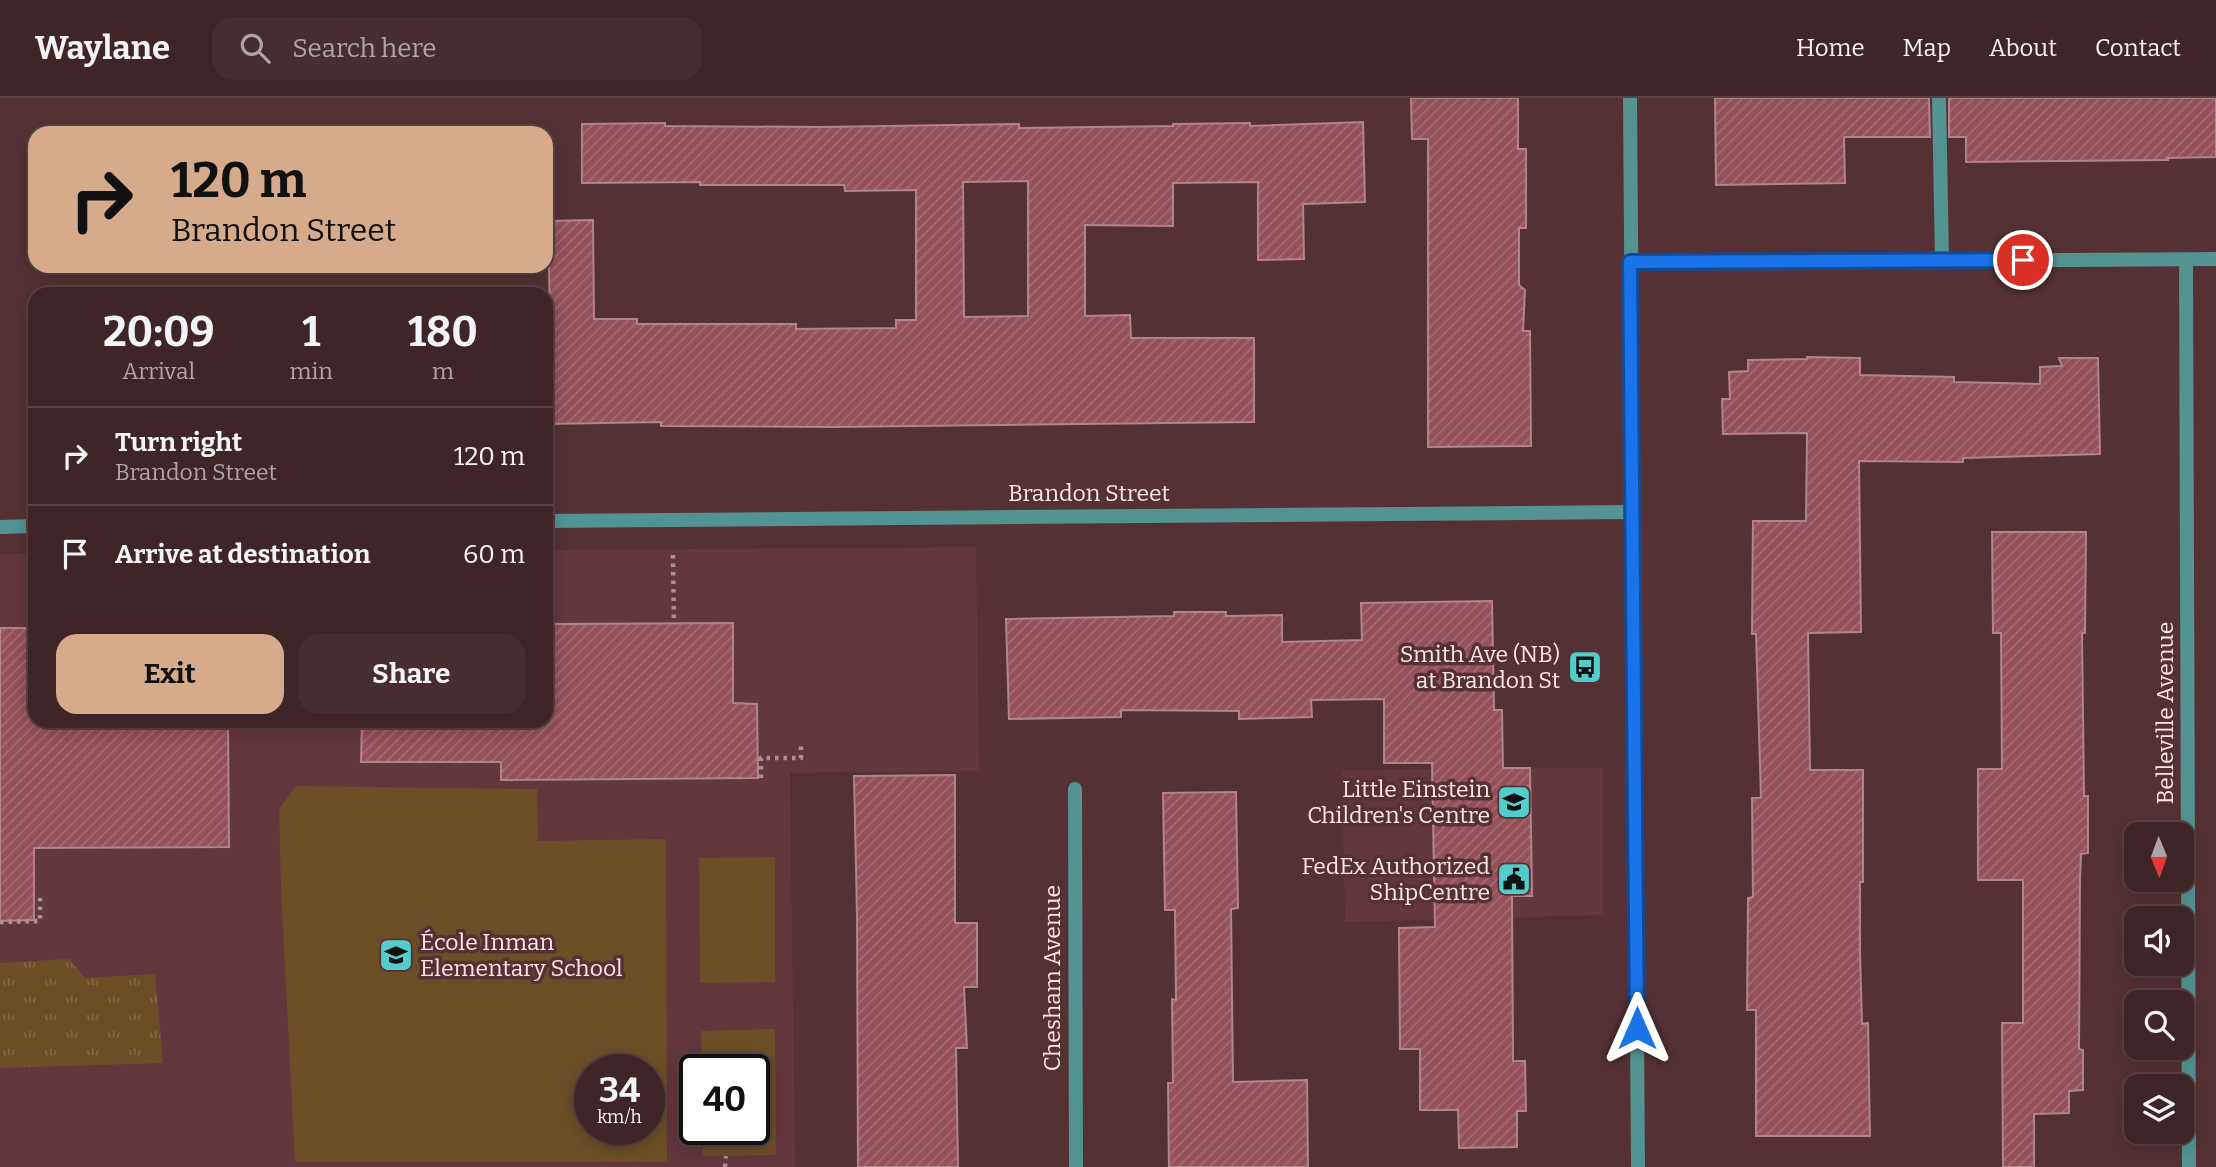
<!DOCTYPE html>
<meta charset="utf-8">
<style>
body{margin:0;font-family:Bitter,serif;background:#472d30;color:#f1f3f6;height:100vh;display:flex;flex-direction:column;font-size:26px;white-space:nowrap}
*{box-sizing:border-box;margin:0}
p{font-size:23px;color:#aea5a8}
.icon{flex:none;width:38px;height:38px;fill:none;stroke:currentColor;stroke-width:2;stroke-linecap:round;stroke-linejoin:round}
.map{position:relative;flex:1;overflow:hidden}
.panel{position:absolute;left:28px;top:189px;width:525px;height:441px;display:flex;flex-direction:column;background:#402528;border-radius:21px;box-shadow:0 4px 18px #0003,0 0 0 2px #594245}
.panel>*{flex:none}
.guide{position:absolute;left:28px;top:28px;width:525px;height:147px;border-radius:21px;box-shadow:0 4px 18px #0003,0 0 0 2px #594245;background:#d6ab8b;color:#111;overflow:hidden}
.needle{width:46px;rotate:179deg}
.fabs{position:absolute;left:2124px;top:724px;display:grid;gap:14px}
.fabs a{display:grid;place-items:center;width:70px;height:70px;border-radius:14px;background:#402528;box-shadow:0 4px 18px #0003,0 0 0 2px #594245;font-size:35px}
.speed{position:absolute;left:574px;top:956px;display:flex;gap:14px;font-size:35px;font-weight:700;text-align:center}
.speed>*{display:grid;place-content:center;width:91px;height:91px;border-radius:50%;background:#402528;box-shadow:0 4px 18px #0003,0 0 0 2px #594245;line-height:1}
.speed small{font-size:18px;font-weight:400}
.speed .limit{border:4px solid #111;border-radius:10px;background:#fff;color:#111}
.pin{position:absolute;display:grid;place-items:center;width:60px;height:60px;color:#fff;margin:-30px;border:4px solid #fff;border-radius:50%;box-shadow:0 2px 7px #0007}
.me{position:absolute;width:77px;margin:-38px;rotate:0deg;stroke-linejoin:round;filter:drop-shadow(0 0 5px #0008)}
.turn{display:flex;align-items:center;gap:24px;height:147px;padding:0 28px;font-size:32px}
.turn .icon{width:91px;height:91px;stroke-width:2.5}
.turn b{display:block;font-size:49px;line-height:60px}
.eta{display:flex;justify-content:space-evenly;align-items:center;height:119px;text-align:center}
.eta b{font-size:42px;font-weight:700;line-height:49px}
.cta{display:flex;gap:14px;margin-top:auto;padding:14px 28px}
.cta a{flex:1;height:80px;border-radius:21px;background:#d6ab8b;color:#111;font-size:28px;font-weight:700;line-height:80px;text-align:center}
.cta a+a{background:#472d30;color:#f1f3f6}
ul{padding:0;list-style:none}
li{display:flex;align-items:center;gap:21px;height:98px;padding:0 28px;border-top:2px solid #594245}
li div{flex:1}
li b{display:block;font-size:26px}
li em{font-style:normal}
header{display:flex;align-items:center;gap:42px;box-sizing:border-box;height:98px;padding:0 35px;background:#402528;border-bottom:2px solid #594245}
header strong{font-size:33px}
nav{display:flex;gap:38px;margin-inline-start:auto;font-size:24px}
.search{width:490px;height:63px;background:#472d30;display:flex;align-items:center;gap:18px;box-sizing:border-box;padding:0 24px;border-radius:21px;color:#aea5a8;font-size:26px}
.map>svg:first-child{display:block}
.built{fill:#63373d;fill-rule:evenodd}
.grass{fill:url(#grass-tufts)}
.pitch{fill:#6c4e26;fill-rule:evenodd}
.building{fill:url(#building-hatch);stroke:#b08589;stroke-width:2;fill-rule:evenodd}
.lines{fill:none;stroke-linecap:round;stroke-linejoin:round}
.path{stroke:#af9194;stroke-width:4.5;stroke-dasharray:3.5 5;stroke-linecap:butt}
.service{stroke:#539492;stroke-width:14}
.minor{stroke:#539492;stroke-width:14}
.tertiary{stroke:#539492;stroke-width:14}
.route-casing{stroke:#114b97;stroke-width:18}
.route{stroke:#1a73e8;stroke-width:12}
.labels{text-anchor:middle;stroke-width:7;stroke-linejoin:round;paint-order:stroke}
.street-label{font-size:23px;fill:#fde5e6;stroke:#553135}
.poi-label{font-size:23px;fill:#fde5e6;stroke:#553135;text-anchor:end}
</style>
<header>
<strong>Waylane</strong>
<div class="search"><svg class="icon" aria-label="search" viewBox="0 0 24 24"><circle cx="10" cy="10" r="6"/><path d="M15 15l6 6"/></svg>Search here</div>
<nav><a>Home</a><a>Map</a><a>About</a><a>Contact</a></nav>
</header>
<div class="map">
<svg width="2216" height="1069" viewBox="0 0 2216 1069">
<defs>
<pattern id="grass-tufts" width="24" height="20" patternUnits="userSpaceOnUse" patternTransform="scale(1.75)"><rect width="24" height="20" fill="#6c4e26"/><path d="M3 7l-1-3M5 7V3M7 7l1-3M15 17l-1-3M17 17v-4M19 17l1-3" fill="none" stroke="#826746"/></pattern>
<pattern id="building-hatch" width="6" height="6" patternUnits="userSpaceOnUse" patternTransform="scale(1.75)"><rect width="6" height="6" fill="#95515a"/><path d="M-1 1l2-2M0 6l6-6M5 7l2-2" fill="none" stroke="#a56a72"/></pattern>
</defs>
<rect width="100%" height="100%" fill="#553135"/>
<g class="built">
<path d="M 976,449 L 979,673 L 790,675 L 795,1069 L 0,1069 L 0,456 L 35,456 L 35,623 L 546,623 L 546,452 ZM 590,971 L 649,971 L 649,1031 L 590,1031 ZM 695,971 L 754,971 L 754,1031 L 695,1031 Z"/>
<path d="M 1603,670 L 1603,817 L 1345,824 L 1342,672 Z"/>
</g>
<path class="grass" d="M 69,861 L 85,880 L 155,876 L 163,965 L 0,970 L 0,865 Z"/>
<g class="pitch">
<path d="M 296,688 L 537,691 L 538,743 L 666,741 L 667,1064 L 295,1064 L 281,791 L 279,711 ZM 590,971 L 649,971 L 649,1031 L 590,1031 Z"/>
<path d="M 775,759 L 775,884 L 700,885 L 699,760 Z"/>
<path d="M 775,931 L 776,1057 L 703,1058 L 702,1031 L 754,1031 L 754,971 L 702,971 L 701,933 Z"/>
</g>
<g class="building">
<path d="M 1411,0 L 1518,0 L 1518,51 L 1526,51 L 1526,130 L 1519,130 L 1519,187 L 1525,192 L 1523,233 L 1530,233 L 1531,348 L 1428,349 L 1428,41 L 1412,41 Z"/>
<path d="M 1715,0 L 1929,0 L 1930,39 L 1844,39 L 1845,85 L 1716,87 Z"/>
<path d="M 1949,0 L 2216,0 L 2216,59 L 2168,60 L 2168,62 L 1966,64 L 1966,39 L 1949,39 Z"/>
<path d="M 1363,24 L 1365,104 L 1303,106 L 1304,161 L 1258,162 L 1258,84 L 1173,85 L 1173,128 L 1085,127 L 1085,218 L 1130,217 L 1131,240 L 1254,240 L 1254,324 L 833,329 L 661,328 L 661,324 L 546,326 L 546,222 L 550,222 L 548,123 L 593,122 L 594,221 L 637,221 L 637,226 L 796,226 L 796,231 L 896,230 L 896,222 L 916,222 L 916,92 L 845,93 L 844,87 L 700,87 L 700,84 L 582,85 L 582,26 L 665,25 L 665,28 L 821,29 L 1019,26 L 1019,30 L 1173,28 L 1173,26 L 1250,25 L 1250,28 ZM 1028,83 L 1028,218 L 964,219 L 963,84 Z"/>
<path d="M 1807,259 L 1860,260 L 1860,277 L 1954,279 L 1954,284 L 2040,286 L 2040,269 L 2062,268 L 2059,260 L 2098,260 L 2100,356 L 1963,360 L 1963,364 L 1859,363 L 1861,534 L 1808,535 L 1810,672 L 1863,672 L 1863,784 L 1860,784 L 1860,855 L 1862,926 L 1868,925 L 1870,1038 L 1756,1038 L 1756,912 L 1747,912 L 1748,800 L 1753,799 L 1752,700 L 1761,700 L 1756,536 L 1752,536 L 1753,423 L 1806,423 L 1807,335 L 1723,336 L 1722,301 L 1730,301 L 1729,274 L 1748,273 L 1748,262 L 1807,261 Z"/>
<path d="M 1992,434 L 2086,434 L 2085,535 L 2082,535 L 2084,698 L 2088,698 L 2088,755 L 2081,756 L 2080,782 L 2079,951 L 2083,952 L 2083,992 L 2069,993 L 2069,1015 L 2034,1016 L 2034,1069 L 2003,1069 L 2002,925 L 2023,925 L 2023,782 L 1978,782 L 1978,671 L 2002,671 L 2001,535 L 1993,535 Z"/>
<path d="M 1492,503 L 1494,612 L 1502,612 L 1503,670 L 1530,670 L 1532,798 L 1512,798 L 1513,963 L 1525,963 L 1526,1013 L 1517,1013 L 1517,1049 L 1459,1050 L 1458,1012 L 1420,1012 L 1420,951 L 1400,951 L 1399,830 L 1435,829 L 1432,665 L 1384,665 L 1384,601 L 1311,602 L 1312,619 L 1239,621 L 1239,613 L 1121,612 L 1121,619 L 1009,621 L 1006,521 L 1174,518 L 1174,514 L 1226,514 L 1226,518 L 1282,517 L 1282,544 L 1362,542 L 1361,505 Z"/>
<path d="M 733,525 L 733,605 L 757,606 L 758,680 L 501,682 L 501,664 L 361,664 L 362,623 L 546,623 L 546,526 Z"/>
<path d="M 0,530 L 35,530 L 35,623 L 228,623 L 229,749 L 34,750 L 34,822 L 0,823 Z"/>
<path d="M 955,677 L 955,825 L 977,825 L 977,889 L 964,889 L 967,950 L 956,950 L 958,1069 L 858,1069 L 857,817 L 854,678 Z"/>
<path d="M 1236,694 L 1238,810 L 1231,811 L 1233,984 L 1307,982 L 1308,1069 L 1169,1069 L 1168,985 L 1173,985 L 1172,901 L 1176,902 L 1175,812 L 1165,812 L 1163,695 Z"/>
</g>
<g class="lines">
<g class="path">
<path d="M 673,457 L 674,525"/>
<path d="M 761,680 L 761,660 L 801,660 L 801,644"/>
<path d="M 0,824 L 40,823 L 40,800"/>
<path d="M 725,1069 L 726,1058"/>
</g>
<path class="service" d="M 1939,0 L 1942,163"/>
<g class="minor">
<path d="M 2186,162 L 2189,1069"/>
<path d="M 1630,165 L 2216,161"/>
<path d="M 546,423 L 1633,414"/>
<path d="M 0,429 L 35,428"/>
<path d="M 1075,691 L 1076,1069"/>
</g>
<path class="tertiary" d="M 1630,0 L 1638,1069"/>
</g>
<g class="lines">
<g class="route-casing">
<path id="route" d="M 1637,930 L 1630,164 L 2023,162"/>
</g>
<use href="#route" class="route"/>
</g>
<defs>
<g id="bus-square" transform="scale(1.75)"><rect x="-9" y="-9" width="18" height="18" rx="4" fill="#53cdca" stroke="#553135"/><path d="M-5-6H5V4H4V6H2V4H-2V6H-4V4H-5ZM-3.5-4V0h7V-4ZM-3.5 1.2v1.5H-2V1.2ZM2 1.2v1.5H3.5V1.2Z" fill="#111"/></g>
<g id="school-square" transform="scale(1.75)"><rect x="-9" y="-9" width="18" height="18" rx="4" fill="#53cdca" stroke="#553135"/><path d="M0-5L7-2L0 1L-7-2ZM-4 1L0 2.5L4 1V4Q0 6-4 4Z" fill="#111"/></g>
<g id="civic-square" transform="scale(1.75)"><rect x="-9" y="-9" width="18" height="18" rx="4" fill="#53cdca" stroke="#553135"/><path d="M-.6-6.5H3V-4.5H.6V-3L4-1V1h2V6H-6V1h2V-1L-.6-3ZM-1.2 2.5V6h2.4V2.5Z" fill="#111"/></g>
</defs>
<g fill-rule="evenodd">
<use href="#bus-square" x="1585" y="569"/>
<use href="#school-square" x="1514" y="704"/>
<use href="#civic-square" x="1514" y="781"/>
<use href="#school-square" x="396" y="857"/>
</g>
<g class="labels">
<g class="street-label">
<text x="1089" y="403">Brandon Street</text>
<text transform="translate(2165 615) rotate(-90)" y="8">Belleville Avenue</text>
<text transform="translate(1052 880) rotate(-90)" y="8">Chesham Avenue</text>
</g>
<g class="poi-label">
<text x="1560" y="564">Smith Ave (NB)<tspan x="1560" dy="26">at Brandon St</tspan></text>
<text x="1490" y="699">Little Einstein<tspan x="1490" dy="26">Children's Centre</tspan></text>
<text x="1490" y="776">FedEx Authorized<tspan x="1490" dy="26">ShipCentre</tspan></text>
<text x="420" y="852" text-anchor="start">École Inman<tspan x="420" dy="26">Elementary School</tspan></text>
</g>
</g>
</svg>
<div class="fabs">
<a><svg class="needle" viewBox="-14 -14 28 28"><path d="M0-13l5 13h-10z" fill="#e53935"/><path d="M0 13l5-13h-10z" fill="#aea5a8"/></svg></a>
<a><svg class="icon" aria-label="sound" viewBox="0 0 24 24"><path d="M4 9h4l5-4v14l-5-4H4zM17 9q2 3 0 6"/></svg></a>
<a><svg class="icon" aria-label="search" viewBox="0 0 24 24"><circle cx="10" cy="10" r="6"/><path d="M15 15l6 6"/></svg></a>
<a><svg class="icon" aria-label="layers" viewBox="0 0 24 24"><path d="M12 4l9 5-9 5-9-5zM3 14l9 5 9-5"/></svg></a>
</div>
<div class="speed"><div>34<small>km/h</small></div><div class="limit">40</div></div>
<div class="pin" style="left:2023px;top:162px;background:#d93025"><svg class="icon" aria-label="arrive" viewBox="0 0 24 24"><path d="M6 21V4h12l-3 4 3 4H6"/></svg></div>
<svg class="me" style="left:1637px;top:930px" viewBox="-20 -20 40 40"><path d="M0-17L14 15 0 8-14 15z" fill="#1a73e8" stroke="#fff" stroke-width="4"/></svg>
<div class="guide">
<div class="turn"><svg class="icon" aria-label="right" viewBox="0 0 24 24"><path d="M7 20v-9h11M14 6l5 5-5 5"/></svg><div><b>120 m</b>Brandon Street</div></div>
</div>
<section class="panel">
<div class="eta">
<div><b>20:09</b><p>Arrival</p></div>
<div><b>1</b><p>min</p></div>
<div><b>180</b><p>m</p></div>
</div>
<ul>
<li><svg class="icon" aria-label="right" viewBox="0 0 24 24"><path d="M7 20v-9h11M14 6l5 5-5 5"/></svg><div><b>Turn right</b><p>Brandon Street</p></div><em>120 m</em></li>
<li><svg class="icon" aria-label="arrive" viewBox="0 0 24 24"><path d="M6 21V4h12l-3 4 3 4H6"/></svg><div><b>Arrive at destination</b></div><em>60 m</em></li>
</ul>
<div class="cta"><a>Exit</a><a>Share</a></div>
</section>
</div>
